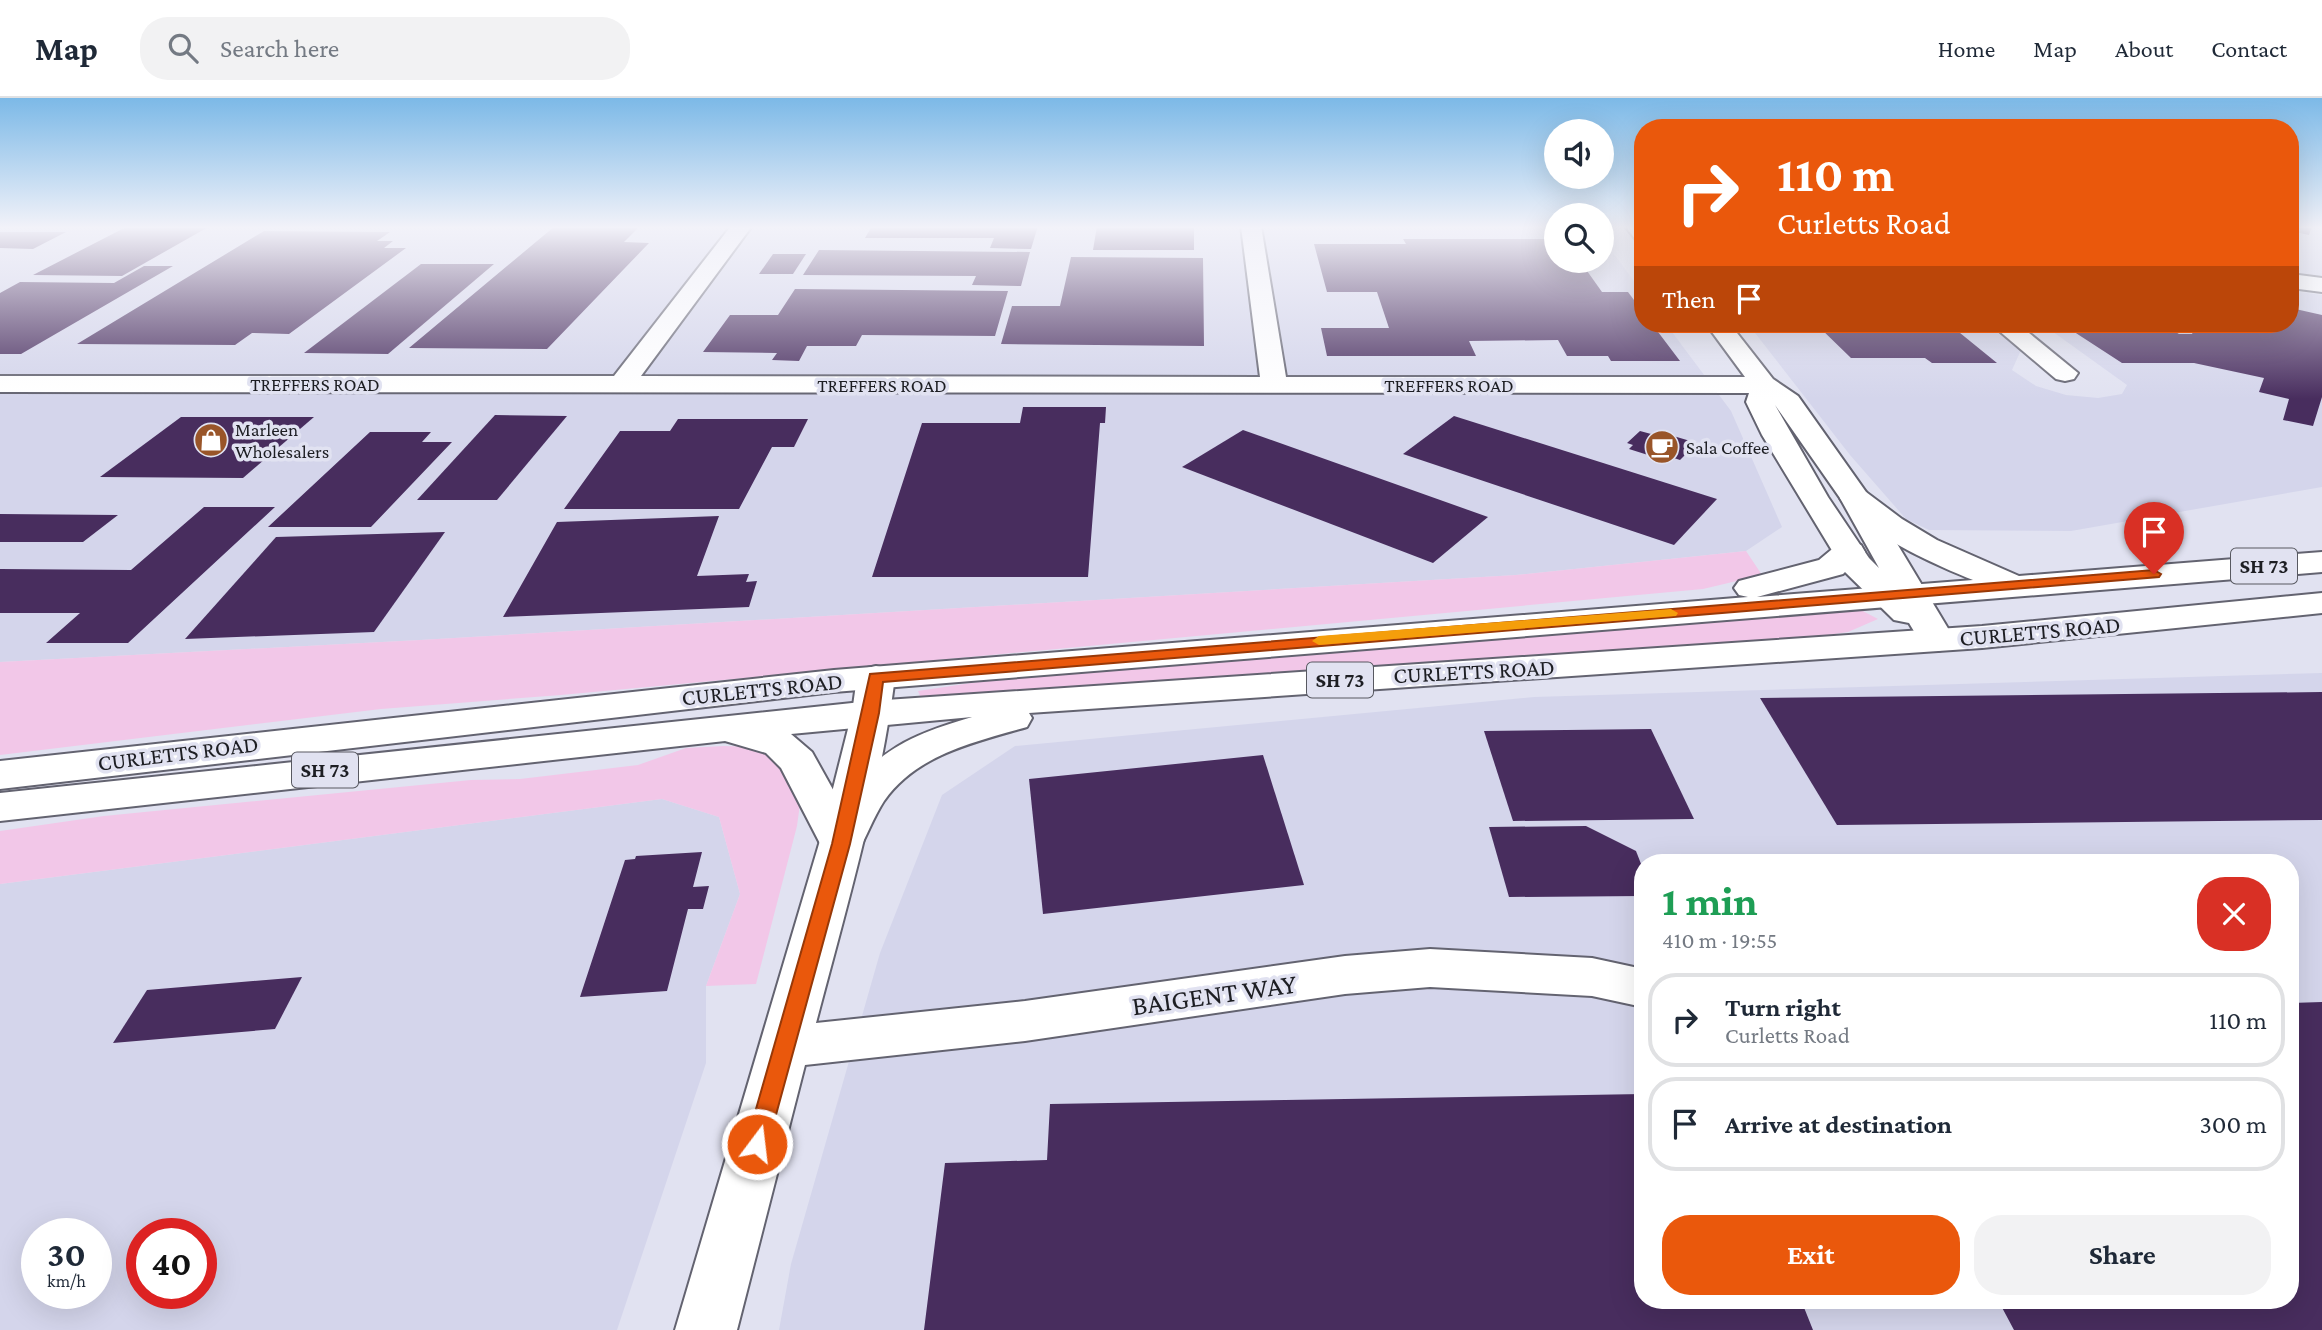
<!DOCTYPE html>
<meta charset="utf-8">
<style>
body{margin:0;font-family:"Crimson Pro",serif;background:#f2f2f3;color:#1f2937;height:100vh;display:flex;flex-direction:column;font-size:26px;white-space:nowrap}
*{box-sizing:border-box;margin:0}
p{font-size:23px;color:#747a83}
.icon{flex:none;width:38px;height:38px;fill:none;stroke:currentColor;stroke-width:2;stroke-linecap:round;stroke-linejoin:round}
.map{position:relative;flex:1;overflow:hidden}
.panel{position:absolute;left:1634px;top:756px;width:665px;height:455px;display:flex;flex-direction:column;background:#fff;border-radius:28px;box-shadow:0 7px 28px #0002}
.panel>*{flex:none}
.guide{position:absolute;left:1634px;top:21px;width:665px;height:214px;border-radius:28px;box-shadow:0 7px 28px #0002;background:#ea580c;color:#fff;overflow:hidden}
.buttons{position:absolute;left:1544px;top:21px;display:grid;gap:14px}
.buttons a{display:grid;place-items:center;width:70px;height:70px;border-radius:50%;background:#fff;box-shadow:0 7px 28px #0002;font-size:35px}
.speed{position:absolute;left:21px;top:1120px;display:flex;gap:14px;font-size:35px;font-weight:700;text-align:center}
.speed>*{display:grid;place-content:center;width:91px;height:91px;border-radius:50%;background:#fff;box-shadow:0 7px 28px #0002;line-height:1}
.speed small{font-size:18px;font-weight:400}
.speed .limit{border:10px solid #d22;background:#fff;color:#111}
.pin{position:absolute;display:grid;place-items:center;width:60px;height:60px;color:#fff;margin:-72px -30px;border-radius:50% 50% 50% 0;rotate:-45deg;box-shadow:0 0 7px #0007}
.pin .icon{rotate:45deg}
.me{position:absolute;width:77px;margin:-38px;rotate:15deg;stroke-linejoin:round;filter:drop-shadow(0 0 5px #0008)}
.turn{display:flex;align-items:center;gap:24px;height:147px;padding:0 28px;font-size:32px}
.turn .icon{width:91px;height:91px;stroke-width:2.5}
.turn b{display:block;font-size:49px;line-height:60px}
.then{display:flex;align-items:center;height:66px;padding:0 28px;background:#0003;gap:14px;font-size:26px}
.round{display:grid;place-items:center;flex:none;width:74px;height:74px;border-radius:28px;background:#f2f2f3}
.headline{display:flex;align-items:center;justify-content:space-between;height:119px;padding:0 28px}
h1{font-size:42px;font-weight:700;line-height:52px;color:#1e9e55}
.action{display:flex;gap:14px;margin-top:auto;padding:14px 28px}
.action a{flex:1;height:80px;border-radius:28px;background:#ea580c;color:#fff;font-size:28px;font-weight:700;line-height:80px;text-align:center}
.action a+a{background:#f2f2f3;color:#1f2937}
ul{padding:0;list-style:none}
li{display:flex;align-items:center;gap:21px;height:94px;margin:0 14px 10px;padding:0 14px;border:4px solid #e0e1e3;border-radius:28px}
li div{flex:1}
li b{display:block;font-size:26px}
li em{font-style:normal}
header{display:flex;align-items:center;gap:42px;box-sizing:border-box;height:98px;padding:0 35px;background:#fff;border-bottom:2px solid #e0e1e3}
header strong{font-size:33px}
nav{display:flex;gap:38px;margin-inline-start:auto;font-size:24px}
.search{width:490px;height:63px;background:#f2f2f3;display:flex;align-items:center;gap:18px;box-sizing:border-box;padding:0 24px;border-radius:28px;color:#747a83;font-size:26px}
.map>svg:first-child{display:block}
.built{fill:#d4d5eb;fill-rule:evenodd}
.green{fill:#f2c7e8}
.building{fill:#482d5e}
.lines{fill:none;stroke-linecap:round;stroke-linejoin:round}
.minor-casing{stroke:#636370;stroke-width:4}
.highway-casing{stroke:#636370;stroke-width:4}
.minor{fill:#fff;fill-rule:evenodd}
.highway{fill:#fff;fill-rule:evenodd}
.route{fill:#ea580c;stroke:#983908;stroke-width:2}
.slow{fill:#f59e0b}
.labels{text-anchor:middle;stroke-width:7;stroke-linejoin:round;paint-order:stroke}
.far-street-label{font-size:19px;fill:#1d1e23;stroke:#e1e2f1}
.far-poi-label{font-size:19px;fill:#1d1e23;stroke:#e1e2f1;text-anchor:start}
.shield{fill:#e1e2f1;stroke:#585961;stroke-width:2}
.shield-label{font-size:21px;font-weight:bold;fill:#1d1e23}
.street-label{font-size:23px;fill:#1d1e23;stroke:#e1e2f1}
.near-street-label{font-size:28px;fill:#1d1e23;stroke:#e1e2f1}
</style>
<header>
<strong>Map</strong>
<div class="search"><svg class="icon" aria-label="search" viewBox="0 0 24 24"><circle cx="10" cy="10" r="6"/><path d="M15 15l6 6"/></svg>Search here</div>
<nav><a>Home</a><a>Map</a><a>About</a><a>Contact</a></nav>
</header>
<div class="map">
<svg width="2322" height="1232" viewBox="0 0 2322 1232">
<rect width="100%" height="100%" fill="#e1e2f1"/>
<g class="built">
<path d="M 0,128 L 1556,128 L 1556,163 L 1601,163 L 1601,139 L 1643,195 L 1643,226 L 1666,226 L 1731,313 L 1782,429 L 1746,453 L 1516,477 L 420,542 L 0,564 Z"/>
<path d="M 2291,128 L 2322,128 L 2322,179 L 2291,174 Z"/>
<path d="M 2291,193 L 2322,197 L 2322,389 L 2071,433 L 1929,432 L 1906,421 L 1850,357 L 1748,226 L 1986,226 L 2021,252 L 2012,272 L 2036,288 L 2066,297 L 2098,300 L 2122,296 L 2127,287 L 2042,226 L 2291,226 Z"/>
<path d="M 2322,575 L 2322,1232 L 779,1232 L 791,1166 L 880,855 L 942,697 L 1015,648 L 1534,599 ZM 1643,765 L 2291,765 L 2291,1202 L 1643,1202 Z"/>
<path d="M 662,701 L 719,719 L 740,796 L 706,888 L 706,965 L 617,1232 L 0,1232 L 0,786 ZM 37,1136 L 96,1136 L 96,1195 L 37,1195 ZM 142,1136 L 201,1136 L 201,1195 L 142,1195 Z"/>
</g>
<g class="green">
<path d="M 1746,453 L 1762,477 L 1703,491 L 561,597 L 381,611 L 0,657 L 0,564 L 420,542 L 1516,477 Z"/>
<path d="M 1859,511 L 1878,521 L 1848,534 L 1801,541 L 928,598 L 920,598 L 918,593 L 1017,578 Z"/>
<path d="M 724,648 L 752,649 L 780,662 L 800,706 L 797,728 L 756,886 L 706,888 L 740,796 L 719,719 L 662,701 L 0,786 L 0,733 L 104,718 L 471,682 L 520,681 L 638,667 L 686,650 Z"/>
</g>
<g class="building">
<path d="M 128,128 L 210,128 L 122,178 L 33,177 Z"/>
<path d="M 555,128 L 640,128 L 624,144 L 649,145 L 547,251 L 409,250 Z"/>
<path d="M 872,128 L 1038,128 L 1031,151 L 990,150 L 994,140 L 865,140 Z"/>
<path d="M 1097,128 L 1194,128 L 1194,152 L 1093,152 Z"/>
<path d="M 2291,128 L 2312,128 L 2309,137 L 2291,133 Z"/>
<path d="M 264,133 L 390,134 L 377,143 L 393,143 L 384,150 L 406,150 L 289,236 L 252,235 L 235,247 L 77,246 Z"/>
<path d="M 0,134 L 66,134 L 33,151 L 0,150 Z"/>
<path d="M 1403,141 L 1556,141 L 1556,163 L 1580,163 L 1602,194 L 1628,194 L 1643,214 L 1643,226 L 1652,226 L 1680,263 L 1611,263 L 1608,258 L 1567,258 L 1558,242 L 1469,243 L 1476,258 L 1327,258 L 1321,230 L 1389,230 L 1377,194 L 1327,194 L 1314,146 L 1406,146 Z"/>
<path d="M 819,152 L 1030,154 L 1021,188 L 972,187 L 976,178 L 803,177 Z"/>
<path d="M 773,156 L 806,156 L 793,176 L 759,176 Z"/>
<path d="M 1071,159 L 1203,160 L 1204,248 L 1001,246 L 1012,208 L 1060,208 Z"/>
<path d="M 421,166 L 494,166 L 388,256 L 304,255 Z"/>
<path d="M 144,168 L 173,168 L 21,256 L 0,256 L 0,195 L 20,184 L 114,185 Z"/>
<path d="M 795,191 L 1008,193 L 995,238 L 862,237 L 856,248 L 807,248 L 799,263 L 772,262 L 777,255 L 703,254 L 730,217 L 778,217 Z"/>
<path d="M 2291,210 L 2322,217 L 2322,299 L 2313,328 L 2283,322 L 2289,301 L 2259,294 L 2264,280 L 2194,265 L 2122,265 L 2062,226 L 2162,226 L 2179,236 L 2192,236 L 2197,226 L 2291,226 Z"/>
<path d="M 1816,226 L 1949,226 L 1997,265 L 1932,265 L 1925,260 L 1851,260 Z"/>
<path d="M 1023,309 L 1106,309 L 1105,325 L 1100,325 L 1088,479 L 872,479 L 922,325 L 1020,325 Z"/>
<path d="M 495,317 L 567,318 L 497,402 L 417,402 Z"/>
<path d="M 1454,318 L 1717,401 L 1674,447 L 1403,356 Z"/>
<path d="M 181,319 L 314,319 L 243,380 L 100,379 Z"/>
<path d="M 678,321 L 808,321 L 794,349 L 772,349 L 739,411 L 564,411 L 620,333 L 670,333 Z"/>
<path d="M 1243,332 L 1488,419 L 1433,465 L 1182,369 Z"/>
<path d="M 1640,333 L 1666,340 L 1670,337 L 1697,345 L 1680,362 L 1671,359 L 1667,363 L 1629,351 L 1633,347 L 1627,345 Z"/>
<path d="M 370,334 L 431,334 L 422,344 L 452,344 L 371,429 L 268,429 Z"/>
<path d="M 204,409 L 275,409 L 128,545 L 46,545 L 80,515 L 0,515 L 0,471 L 131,472 Z"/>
<path d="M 0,416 L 118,417 L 83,444 L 0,444 Z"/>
<path d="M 719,418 L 697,478 L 749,476 L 746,484 L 757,483 L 749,509 L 503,519 L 557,424 Z"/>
<path d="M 445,434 L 374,534 L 185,541 L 276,439 Z"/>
<path d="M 2322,594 L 2322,722 L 1837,727 L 1760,600 Z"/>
<path d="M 1651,631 L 1694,721 L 1513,723 L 1484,633 Z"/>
<path d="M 1263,657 L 1304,787 L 1043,816 L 1029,681 Z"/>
<path d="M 1586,728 L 1636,753 L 1643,771 L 1643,798 L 1509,799 L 1489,729 Z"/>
<path d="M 702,754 L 693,789 L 709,788 L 703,811 L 688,811 L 667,893 L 580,899 L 625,762 L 635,761 L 636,758 Z"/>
<path d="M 302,879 L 275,931 L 113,945 L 147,892 Z"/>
<path d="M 2322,904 L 2322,1232 L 2014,1232 L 1998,1202 L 2291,1202 L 2291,905 Z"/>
<path d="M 1643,996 L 1643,1202 L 1801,1202 L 1813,1232 L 924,1232 L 945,1065 L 1047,1062 L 1050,1006 Z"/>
</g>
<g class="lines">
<g class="minor-casing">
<g id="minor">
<path d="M 731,128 L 752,128 L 641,278 L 1260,279 L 1241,128 L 1261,128 L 1286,279 L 1745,279 L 1706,226 L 1730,226 L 1773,281 L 1798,298 L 1866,394 L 1955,542 L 1950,550 L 1937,553 L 1924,550 L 1909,525 L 1894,522 L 1845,474 L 1762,337 L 1746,304 L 1749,295 L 0,294 L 0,278 L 614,278 ZM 1775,307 L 1840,400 L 1879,470 L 1869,460 L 1828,399 Z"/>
<path d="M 1625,128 L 1643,128 L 1643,144 L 1636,142 Z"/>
<path d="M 2291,176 L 2322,180 L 2322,194 L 2291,190 Z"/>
<path d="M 1991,226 L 2018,226 L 2078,275 L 2074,281 L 2065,283 L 2056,281 Z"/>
<path d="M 876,568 L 889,571 L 895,579 C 880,696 846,811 816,925 L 1025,903 L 1345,858 L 1430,851 L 1592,860 L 1643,871 L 1643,909 L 1592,898 L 1430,889 L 1345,896 L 1025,943 L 805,967 L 737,1232 L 675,1232 L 819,746 L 852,615 L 857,579 L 863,571 Z"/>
</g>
</g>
<g class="highway-casing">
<g id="highway">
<path d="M 1855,391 L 1866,394 L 1902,421 L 1937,442 L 2019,478 L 2322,454 L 2322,474 L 834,594 L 0,691 L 0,663 L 834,572 L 1748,499 L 1739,497 L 1734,490 L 1739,483 L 1819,462 L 1837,447 L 1849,444 L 1861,447 L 1865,454 L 1843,476 L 1757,499 L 1973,482 C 1933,466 1864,435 1840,400 L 1844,394 Z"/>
<path d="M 2322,495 L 2322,515 L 1982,550 L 1029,615 L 1032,620 L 1027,629 C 975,644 917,656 884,703 C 873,720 866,740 856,757 L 841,761 L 826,757 L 781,670 L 766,655 L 725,643 L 0,723 L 0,695 L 871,603 L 1982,528 ZM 972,619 C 914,636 874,652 841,706 L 812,654 L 791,636 Z"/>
</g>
</g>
<use href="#minor" class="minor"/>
<use href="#highway" class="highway"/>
</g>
<linearGradient id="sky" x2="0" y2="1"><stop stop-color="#7cb9e7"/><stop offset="0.43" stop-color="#f2f2f9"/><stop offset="1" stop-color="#f2f2f9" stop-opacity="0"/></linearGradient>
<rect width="2322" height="301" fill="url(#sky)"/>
<path class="route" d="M 2154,472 L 2161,476 L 2159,479 L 883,584 L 879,615 L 850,746 L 768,1046 L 765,1053 L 757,1056 L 749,1053 L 746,1046 L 832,746 L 870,576 Z"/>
<path class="slow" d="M 1671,511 L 1678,515 L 1676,518 L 1319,547 L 1312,543 L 1319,538 Z"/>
<defs>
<g id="shop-disc" transform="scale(1.75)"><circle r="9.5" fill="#995529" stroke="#e1e2f1"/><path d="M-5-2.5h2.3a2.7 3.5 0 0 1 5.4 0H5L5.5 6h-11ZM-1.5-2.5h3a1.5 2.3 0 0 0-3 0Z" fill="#fff"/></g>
<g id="cafe-disc" transform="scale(1.75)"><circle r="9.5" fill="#995529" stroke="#e1e2f1"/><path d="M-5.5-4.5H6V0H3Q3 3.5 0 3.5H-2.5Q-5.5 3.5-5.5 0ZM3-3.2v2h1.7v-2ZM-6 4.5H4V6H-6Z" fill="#fff"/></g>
</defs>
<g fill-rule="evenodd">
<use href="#shop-disc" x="211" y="342"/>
<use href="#cafe-disc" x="1662" y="349"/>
</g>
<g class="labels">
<g class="far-street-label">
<text x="315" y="293">TREFFERS ROAD</text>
<text x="882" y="294">TREFFERS ROAD</text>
<text x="1449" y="294">TREFFERS ROAD</text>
</g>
<g class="far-poi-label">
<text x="235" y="338">Marleen<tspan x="235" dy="22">Wholesalers</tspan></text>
<text x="1686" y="356">Sala Coffee</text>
</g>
<g class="shield">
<rect x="2231" y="450.5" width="66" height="35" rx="5"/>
<rect x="1307" y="564.5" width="66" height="35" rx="5"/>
<rect x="292" y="654.5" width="66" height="35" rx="5"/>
</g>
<g class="shield-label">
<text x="2264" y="475">SH 73</text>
<text x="1340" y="589">SH 73</text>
<text x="325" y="679">SH 73</text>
</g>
<g class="street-label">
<text transform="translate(2040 533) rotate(-5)" y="8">CURLETTS ROAD</text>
<text transform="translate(1474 573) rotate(-3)" y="8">CURLETTS ROAD</text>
<text transform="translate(762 591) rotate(-6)" y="8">CURLETTS ROAD</text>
<text transform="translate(178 655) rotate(-7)" y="8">CURLETTS ROAD</text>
</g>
<g class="near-street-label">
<text transform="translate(1214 896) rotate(-8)" y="10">BAIGENT WAY</text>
</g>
</g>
</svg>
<div class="buttons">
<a><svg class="icon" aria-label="sound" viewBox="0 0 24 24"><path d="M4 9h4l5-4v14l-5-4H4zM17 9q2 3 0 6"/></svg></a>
<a><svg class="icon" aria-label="search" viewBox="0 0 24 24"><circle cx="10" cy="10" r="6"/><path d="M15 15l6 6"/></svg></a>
</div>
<div class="speed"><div>30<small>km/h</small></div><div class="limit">40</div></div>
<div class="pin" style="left:2154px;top:476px;background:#d93025"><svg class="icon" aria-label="arrive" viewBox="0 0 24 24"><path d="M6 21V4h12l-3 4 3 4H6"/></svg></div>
<svg class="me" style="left:757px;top:1046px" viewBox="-20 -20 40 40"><circle r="17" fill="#ea580c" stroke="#fff" stroke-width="3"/><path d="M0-11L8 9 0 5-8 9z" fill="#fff"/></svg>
<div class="guide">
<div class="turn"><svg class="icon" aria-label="right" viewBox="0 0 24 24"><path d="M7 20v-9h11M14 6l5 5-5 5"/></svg><div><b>110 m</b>Curletts Road</div></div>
<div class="then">Then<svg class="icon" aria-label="arrive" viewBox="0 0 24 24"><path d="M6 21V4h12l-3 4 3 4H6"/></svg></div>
</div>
<section class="panel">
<div class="headline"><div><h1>1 min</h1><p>410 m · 19:55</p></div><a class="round" style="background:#d93025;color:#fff"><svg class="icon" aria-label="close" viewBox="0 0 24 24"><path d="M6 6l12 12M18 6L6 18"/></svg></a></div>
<ul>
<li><svg class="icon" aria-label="right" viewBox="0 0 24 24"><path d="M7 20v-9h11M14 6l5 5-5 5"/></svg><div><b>Turn right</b><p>Curletts Road</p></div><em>110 m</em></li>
<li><svg class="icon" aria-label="arrive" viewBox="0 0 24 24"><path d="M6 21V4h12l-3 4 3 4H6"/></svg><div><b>Arrive at destination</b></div><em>300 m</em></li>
</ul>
<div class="action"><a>Exit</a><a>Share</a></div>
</section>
</div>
